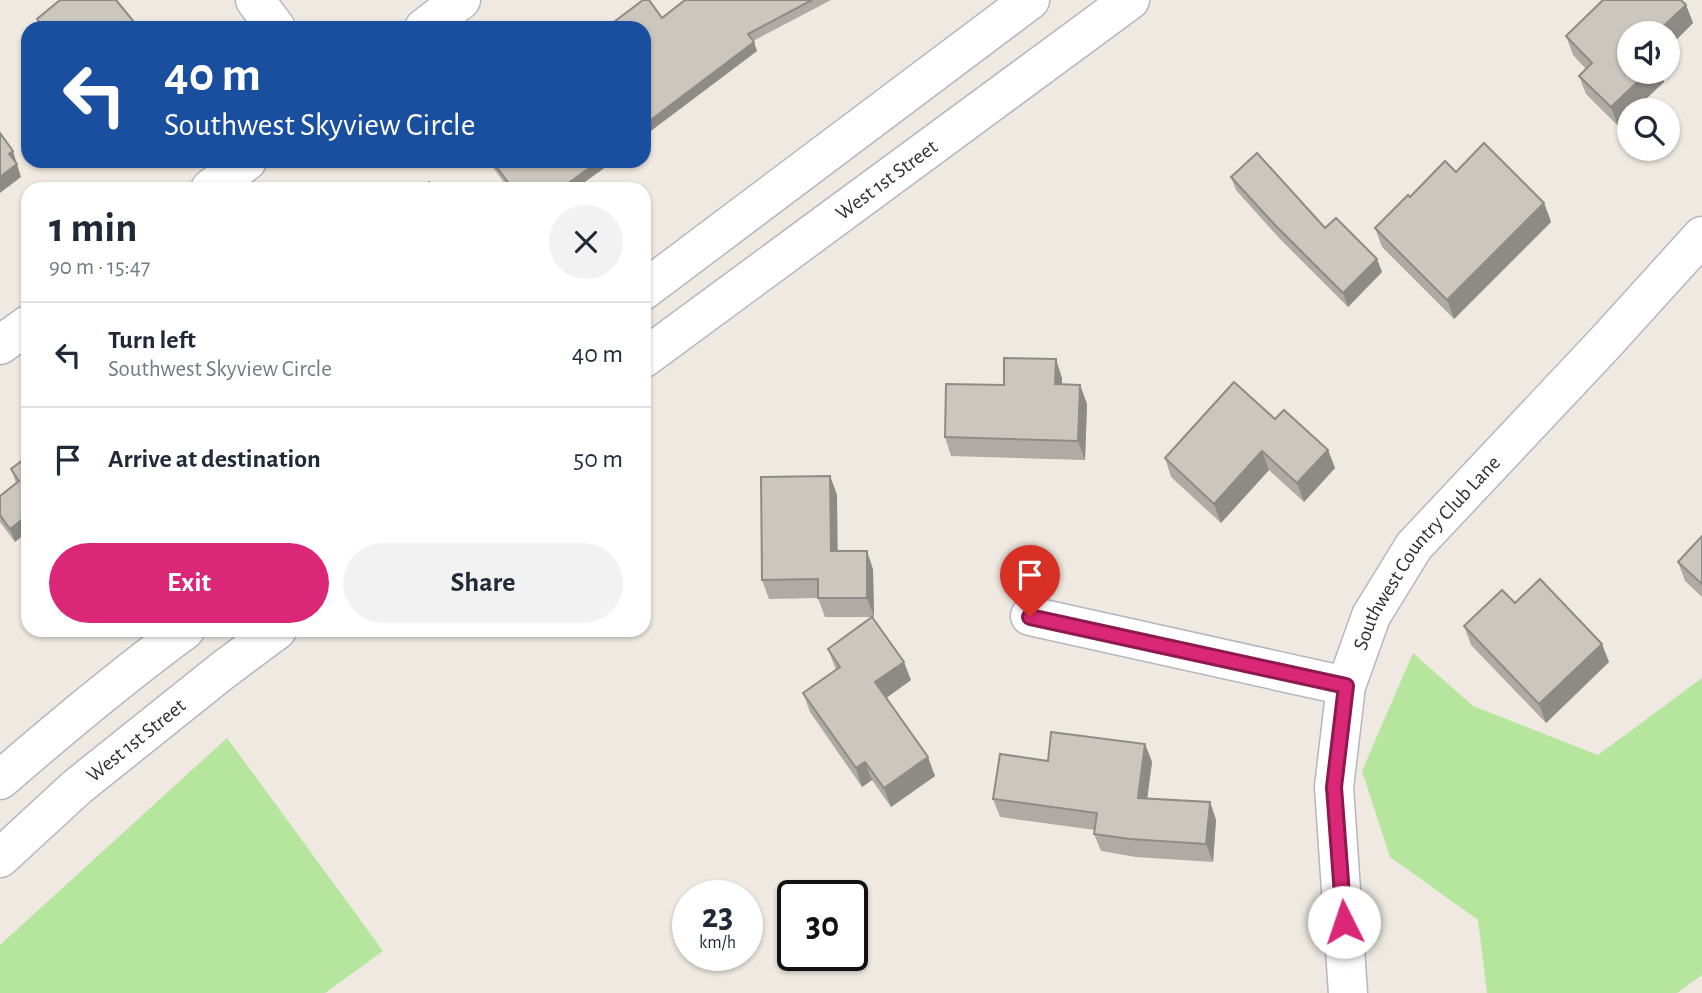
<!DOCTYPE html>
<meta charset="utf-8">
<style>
body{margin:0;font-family:"Alegreya Sans",sans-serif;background:#f2f2f3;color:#1f2937;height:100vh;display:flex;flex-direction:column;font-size:26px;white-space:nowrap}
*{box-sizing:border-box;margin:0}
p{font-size:23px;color:#747a83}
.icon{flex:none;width:38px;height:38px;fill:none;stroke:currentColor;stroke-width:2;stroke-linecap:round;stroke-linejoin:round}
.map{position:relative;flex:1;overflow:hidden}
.drawer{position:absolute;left:21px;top:182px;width:630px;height:455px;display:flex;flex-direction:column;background:#fff;border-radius:21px;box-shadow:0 2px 5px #0004}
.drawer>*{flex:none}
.banner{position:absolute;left:21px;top:21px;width:630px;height:147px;border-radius:21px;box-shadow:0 2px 5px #0004;background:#1a4fa0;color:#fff;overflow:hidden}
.buttons{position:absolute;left:1617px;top:21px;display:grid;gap:14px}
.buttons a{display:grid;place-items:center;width:63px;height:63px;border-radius:50%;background:#fff;box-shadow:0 2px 5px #0004;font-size:35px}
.speed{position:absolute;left:672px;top:880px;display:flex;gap:14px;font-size:35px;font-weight:700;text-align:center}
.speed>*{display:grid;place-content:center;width:91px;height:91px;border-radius:50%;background:#fff;box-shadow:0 2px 5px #0004;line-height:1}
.speed small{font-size:18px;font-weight:400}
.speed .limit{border:4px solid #111;border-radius:10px;background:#fff;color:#111}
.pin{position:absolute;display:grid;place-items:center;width:60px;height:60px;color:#fff;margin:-72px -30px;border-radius:50% 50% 50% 0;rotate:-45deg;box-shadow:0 0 7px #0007}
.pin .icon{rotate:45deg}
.me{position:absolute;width:77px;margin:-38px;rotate:356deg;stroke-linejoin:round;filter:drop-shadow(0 0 5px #0008)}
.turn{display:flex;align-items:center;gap:24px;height:147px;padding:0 28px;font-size:32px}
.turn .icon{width:91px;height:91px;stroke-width:2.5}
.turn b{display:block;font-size:49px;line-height:60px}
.round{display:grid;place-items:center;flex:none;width:74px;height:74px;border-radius:37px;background:#f2f2f3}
.headline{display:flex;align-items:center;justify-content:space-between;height:119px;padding:0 28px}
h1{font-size:42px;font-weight:700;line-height:52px}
.button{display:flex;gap:14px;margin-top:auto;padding:14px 28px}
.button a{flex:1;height:80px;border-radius:42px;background:#db2777;color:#fff;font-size:28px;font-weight:700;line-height:80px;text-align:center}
.button a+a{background:#f2f2f3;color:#1f2937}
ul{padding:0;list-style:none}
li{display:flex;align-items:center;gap:21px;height:105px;padding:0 28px;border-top:2px solid #e0e1e3}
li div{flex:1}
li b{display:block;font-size:26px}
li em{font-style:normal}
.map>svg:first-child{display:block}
.green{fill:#b6e59e}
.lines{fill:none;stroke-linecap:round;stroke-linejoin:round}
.minor-casing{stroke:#b4b7c1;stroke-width:41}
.secondary-casing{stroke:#b4b7c1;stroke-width:41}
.minor{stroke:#fff;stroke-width:38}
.secondary{stroke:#fff;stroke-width:38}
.wall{fill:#afaba4}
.shaded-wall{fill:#8e8b86}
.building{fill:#cbc7bf;stroke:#8e8b86;stroke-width:2}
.route-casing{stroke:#8e194d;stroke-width:18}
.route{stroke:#db2777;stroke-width:12}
.labels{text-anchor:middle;stroke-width:5;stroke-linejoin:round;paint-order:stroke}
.street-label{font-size:21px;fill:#2e2e2e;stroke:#fff}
</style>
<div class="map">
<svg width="1702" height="993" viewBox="0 0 1702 993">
<rect width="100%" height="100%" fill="#efe9e1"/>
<g class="green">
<path d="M 1413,653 L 1473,706 L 1598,755 L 1702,678 L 1702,975 L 1677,993 L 1487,993 L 1478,920 L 1390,857 L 1362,771 Z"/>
<path d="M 227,738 L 383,951 L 325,993 L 0,993 L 0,945 Z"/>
</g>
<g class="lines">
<g class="minor-casing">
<g id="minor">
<path d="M 255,0 L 276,28"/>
<path d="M 424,28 L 461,0"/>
<path d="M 210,189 L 247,161"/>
<path d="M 0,345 L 28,325"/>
<path d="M 1030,616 L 1346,686"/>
<path id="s1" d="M 1348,993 L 1334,787 L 1346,686 L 1371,616 L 1414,546 L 1605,343 L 1702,236"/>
</g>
</g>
<g class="secondary-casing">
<g id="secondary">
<path d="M 644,290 L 1030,0"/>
<path id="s2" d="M 644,358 L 1130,0"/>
<path d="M 0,780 C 60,728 121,677 185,630"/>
<path id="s3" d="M 0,858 L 77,787 L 222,671 L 277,630"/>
</g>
</g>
<use href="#minor" class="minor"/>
<use href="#secondary" class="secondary"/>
</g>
<g class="wall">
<path d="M 685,0 L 831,0 L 753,41 L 757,51 L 644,136 L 662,18 Z"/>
<path d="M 1686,5 L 1693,23 L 1668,48 L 1668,33 L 1629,33 L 1664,82 L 1634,110 L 1629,110 L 1629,115 L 1618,126 L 1586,94 L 1579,76 L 1586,69 L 1573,55 L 1566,36 Z"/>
<path d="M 488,161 L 614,161 L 575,189 L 509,189 Z"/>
<path d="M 1456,172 L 1544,203 L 1551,222 L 1454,319 L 1382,247 L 1375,228 L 1410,197 Z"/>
<path d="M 1231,177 L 1325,228 L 1377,259 L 1382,272 L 1348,307 L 1279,238 L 1236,190 Z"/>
<path d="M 1062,378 L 1062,384 L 1080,385 L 1087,404 L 1085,460 L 951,456 L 945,437 L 1004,385 Z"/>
<path d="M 1275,419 L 1328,450 L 1335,468 L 1304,502 L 1269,470 L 1221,523 L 1171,477 L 1165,458 Z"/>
<path d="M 28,456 L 15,542 L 0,522 L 0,496 L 16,483 L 11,469 Z"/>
<path d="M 830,476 L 837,495 L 837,551 L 873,569 L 874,617 L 825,617 L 818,598 L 769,599 L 762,580 Z"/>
<path d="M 1702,536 L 1702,597 L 1685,581 L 1678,562 Z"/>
<path d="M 1515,603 L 1609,662 L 1546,723 L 1471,645 L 1464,626 Z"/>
<path d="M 828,649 L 911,680 L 886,698 L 935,776 L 891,807 L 872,780 L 862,787 L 810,712 L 803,693 L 836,670 Z"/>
<path d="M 1145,744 L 1152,762 L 1147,798 L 1210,802 L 1216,820 L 1213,862 L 1136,857 L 1101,851 L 1094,834 L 1095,830 L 1000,817 L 993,799 L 1048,761 Z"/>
</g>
<g class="shaded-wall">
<path d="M 1686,5 L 1693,23 L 1668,48 L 1668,33 L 1656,33 Z"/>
<path d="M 754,42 L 757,51 L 644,136 L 644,125 Z"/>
<path d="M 1648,72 L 1660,72 L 1664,82 L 1634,110 L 1629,110 L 1629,115 L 1618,126 L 1611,107 Z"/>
<path d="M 13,151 L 21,177 L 0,193 L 0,177 L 9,154 Z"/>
<path d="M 599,161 L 614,161 L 575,189 L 560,189 Z"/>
<path d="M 1544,203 L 1551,222 L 1454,319 L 1447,300 Z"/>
<path d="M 1377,259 L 1382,272 L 1348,307 L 1343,293 Z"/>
<path d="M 1056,359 L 1062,378 L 1062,403 L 1055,384 Z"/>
<path d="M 1080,385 L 1087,404 L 1085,460 L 1078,441 Z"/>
<path d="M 1328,450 L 1335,468 L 1304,502 L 1297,483 Z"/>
<path d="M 1262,451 L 1269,470 L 1221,523 L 1214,504 Z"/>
<path d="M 830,476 L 837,495 L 838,570 L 831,551 Z"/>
<path d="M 28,515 L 28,532 L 15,542 L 10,529 Z"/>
<path d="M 867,551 L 873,569 L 874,617 L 867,598 Z"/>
<path d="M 1602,644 L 1609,662 L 1546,723 L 1539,704 Z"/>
<path d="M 904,662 L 911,680 L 882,701 L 875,682 Z"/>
<path d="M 1145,744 L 1152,762 L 1145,816 L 1138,798 Z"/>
<path d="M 928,757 L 935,776 L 891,807 L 884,788 Z"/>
<path d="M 865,762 L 872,780 L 862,787 L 856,768 Z"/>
<path d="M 1210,802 L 1216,820 L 1213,862 L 1206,844 Z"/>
</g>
<g class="building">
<path d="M 60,0 L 116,0 L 139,28 L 44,28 L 37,19 Z"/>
<path d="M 643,0 L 649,0 L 662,18 L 685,0 L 812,0 L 748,34 L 754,42 L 644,125 L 644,28 L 606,28 Z"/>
<path d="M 1603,0 L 1681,0 L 1686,5 L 1656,33 L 1629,33 L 1629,72 L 1648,72 L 1611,107 L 1579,76 L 1592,63 L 1566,36 Z"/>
<path d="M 0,133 L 13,151 L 9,154 L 17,164 L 0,177 Z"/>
<path d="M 1484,143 L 1544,203 L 1447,300 L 1375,228 L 1408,195 L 1410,197 L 1445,161 L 1456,172 Z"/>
<path d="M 1257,153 L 1325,228 L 1336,218 L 1377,259 L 1343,293 L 1274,224 L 1231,177 Z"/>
<path d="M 492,161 L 599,161 L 560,189 L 545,189 L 544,187 L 541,189 L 513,189 Z"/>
<path d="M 429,182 L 435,189 L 419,189 Z"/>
<path d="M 1004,358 L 1056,359 L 1055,384 L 1080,385 L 1078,441 L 945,437 L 946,384 L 1004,385 Z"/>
<path d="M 1234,382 L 1275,419 L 1284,410 L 1328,450 L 1297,483 L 1262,451 L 1214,504 L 1165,458 Z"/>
<path d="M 28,456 L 28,515 L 10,529 L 0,515 L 0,496 L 19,481 L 11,469 Z"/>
<path d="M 830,476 L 831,551 L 867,551 L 867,598 L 818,598 L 818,579 L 762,580 L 761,477 Z"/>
<path d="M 1702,536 L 1702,584 L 1678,562 Z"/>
<path d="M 1540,579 L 1602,644 L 1539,704 L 1464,626 L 1502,590 L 1515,603 Z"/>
<path d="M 872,617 L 904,662 L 875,682 L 928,757 L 884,788 L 865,762 L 856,768 L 803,693 L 840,667 L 828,649 Z"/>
<path d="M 1051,732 L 1145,744 L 1138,798 L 1210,802 L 1206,844 L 1130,839 L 1094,834 L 1097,813 L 993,799 L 1000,754 L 1048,761 Z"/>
</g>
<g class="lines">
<g class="route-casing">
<path id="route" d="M 1030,617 L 1346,686 L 1334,787 L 1344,922"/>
</g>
<use href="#route" class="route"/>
</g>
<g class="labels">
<g class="street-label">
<text dy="7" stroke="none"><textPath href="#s2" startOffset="301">West 1st Street</textPath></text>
<text dy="7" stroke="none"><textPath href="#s1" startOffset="466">Southwest Country Club Lane</textPath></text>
<text dy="7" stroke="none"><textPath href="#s3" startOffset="180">West 1st Street</textPath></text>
</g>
</g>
</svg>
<div class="buttons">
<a><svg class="icon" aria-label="sound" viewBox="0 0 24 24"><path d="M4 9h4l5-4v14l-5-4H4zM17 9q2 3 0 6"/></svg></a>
<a><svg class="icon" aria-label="search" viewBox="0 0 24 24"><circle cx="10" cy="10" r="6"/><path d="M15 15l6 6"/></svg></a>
</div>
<div class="speed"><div>23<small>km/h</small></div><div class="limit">30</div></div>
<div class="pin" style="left:1030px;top:617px;background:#d93025"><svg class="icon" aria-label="arrive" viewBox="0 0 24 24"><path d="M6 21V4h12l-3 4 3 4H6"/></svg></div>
<svg class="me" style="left:1344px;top:922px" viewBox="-20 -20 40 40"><circle r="19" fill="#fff"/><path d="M0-13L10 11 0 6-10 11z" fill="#db2777"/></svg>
<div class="banner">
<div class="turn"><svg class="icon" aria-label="left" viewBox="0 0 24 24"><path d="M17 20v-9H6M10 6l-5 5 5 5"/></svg><div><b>40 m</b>Southwest Skyview Circle</div></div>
</div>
<section class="drawer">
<div class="headline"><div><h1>1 min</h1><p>90 m · 15:47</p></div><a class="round"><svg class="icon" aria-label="close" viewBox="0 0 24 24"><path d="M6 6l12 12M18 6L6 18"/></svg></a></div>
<ul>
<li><svg class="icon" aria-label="left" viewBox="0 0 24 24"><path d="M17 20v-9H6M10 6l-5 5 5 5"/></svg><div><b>Turn left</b><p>Southwest Skyview Circle</p></div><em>40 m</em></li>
<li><svg class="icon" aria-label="arrive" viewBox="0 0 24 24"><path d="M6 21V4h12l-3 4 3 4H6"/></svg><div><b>Arrive at destination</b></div><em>50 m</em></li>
</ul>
<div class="button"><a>Exit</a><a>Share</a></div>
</section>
</div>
